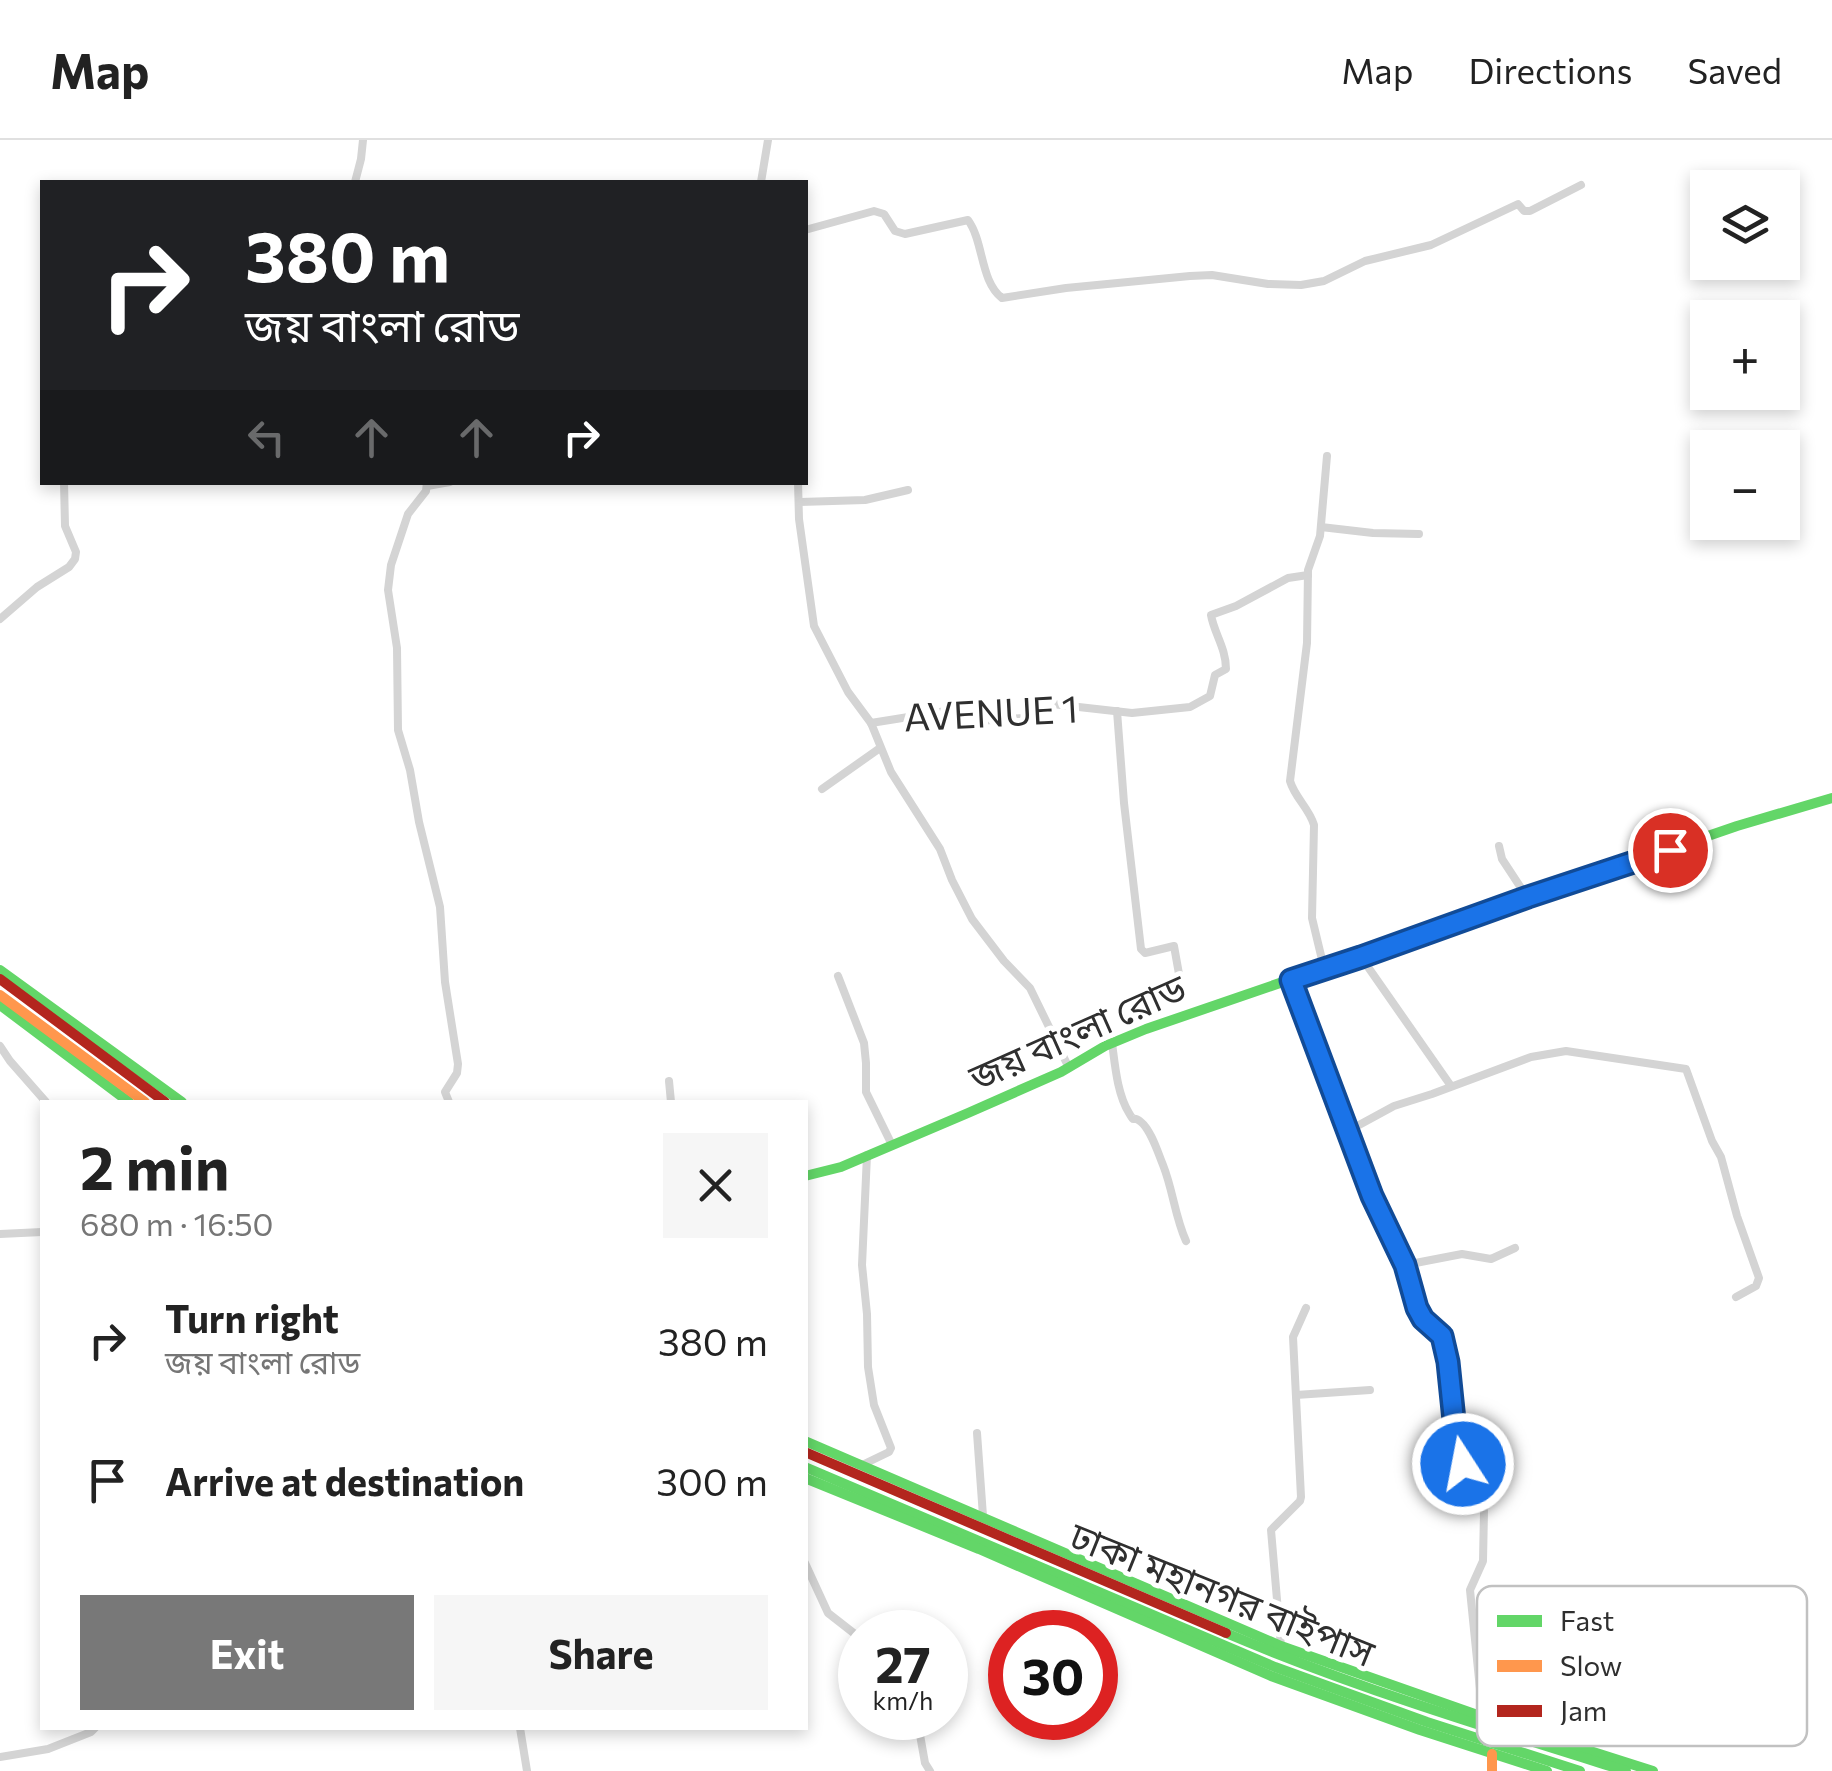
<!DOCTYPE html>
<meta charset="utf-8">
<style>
body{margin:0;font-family:Commissioner,"Noto Sans Bengali",sans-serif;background:#f6f6f6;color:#222;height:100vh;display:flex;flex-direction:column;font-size:38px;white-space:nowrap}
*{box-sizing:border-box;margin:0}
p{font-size:32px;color:#767676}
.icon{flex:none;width:55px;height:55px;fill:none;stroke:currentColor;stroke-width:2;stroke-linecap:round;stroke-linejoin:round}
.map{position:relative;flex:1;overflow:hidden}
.details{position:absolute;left:40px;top:960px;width:768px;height:630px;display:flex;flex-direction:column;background:#fff;border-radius:0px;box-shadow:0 5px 15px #0003}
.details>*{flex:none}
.guide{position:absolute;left:40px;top:40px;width:768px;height:305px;border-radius:0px;box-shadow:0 5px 15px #0003;background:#202124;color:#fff;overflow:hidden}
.buttons{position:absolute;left:1690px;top:30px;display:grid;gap:20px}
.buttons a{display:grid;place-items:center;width:110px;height:110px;border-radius:0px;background:#fff;box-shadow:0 5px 15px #0003;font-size:50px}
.speed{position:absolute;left:838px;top:1470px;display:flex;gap:20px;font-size:50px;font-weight:700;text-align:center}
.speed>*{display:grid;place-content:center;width:130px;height:130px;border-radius:50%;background:#fff;box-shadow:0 5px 15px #0003;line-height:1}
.speed small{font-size:25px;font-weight:400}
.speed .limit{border:15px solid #d22;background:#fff;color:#111}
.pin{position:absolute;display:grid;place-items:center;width:85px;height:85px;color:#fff;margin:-42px;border:5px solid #fff;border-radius:50%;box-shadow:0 2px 10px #0007}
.me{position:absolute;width:110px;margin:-55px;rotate:349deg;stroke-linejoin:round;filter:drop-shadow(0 0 8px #0008)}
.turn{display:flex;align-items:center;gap:35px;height:210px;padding:0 40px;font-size:45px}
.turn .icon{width:130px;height:130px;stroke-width:2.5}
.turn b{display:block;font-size:70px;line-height:85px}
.lanes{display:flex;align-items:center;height:95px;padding:0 40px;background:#0003;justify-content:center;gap:50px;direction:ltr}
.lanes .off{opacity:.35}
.round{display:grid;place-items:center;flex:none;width:105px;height:105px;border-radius:0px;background:#f6f6f6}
.overview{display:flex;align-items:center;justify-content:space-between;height:170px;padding:0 40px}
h1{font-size:60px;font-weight:700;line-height:75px}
.action{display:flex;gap:20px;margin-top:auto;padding:20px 40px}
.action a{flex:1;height:115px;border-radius:0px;background:#787878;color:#fff;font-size:40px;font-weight:700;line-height:115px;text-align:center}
.action a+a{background:#f6f6f6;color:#222}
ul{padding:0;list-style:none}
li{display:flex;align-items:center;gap:30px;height:140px;padding:0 40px}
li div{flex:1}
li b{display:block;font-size:38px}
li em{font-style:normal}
header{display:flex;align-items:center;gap:60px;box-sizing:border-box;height:140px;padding:0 50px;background:#fff;border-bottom:2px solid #e0e0e0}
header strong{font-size:48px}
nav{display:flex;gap:55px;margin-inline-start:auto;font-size:35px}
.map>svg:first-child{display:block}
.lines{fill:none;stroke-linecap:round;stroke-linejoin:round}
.street{stroke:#d4d4d4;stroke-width:8}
.fast{stroke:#63d668;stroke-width:10}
.slow{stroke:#ff974d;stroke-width:10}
.jam{stroke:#b3261e;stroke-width:10}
.route-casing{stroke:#114b97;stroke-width:25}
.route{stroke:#1a73e8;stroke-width:18}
.labels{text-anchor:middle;stroke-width:10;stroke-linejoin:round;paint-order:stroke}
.street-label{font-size:38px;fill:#2f2f2f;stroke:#fff}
.key{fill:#fff;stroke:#c1c1c1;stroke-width:2.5}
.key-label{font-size:28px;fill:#2f2f2f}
</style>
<header>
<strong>Map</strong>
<nav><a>Map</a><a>Directions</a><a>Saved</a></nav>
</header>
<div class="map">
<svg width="1832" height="1631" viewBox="0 0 1832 1631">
<rect width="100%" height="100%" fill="#fff"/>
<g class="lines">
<g class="street">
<path d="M 355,42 L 361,19 L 363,0"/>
<path d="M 761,42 L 768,0"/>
<path d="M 805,90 L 874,71 L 884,74 L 895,91 L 905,94 L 968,80 C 984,102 980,141 1002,158 L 1066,148 L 1190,136 L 1212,135 L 1268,144 L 1301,145 L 1324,141 L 1365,121 L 1431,105 L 1518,64 L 1524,71 L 1530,71 L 1581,45"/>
<path d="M 427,342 L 426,351 L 408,374 L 391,425 L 388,450 L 397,508 L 398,590 L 410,630 L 419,682 L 440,767 L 445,842 L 458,924 L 457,933 L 445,952 L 449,962"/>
<path d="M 798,342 L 799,379 L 814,486 L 848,552 L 871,583 L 891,632 L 940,709 L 952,740 L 972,779 L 1004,821 L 1030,848 L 1069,928"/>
<path d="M 427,346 L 450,342"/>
<path d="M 800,362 L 865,360 L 908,350"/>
<path d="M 1321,387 L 1373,393 L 1419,394"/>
<path d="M 0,479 L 37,447 L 69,427 L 75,419 L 76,412 L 65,386 L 64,342"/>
<path d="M 1117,571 L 1124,663 L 1141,809 L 1145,813 L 1174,806 L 1179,834"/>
<path d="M 871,583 L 946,571 L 955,571 L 978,581 L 1022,578 L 1052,564 L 1132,573 L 1190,567 L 1210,556 L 1215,535 L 1226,529 C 1226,508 1214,493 1211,475 L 1236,466 L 1288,438 L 1308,435"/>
<path d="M 822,649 L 880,608"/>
<path d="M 1499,706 L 1502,719 L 1527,757"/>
<path d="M 1361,817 L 1451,946"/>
<path d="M 1324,828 L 1312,778 L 1314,685 C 1309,668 1295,658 1290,641 L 1307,503 L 1308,430 L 1320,396 L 1327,316"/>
<path d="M 838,836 L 864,903 L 866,923 L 866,952 L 892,1005"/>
<path d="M 1291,840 L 1372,1056 L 1405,1125 L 1419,1172 L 1423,1179 L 1442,1196 L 1447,1221 L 1455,1290 L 1463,1324 L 1484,1371 L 1483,1421 L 1470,1450 L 1482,1569 L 1486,1578"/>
<path d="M 1112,903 C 1115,925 1117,953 1129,973 C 1136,985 1131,974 1141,982 C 1151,990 1158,1013 1163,1025 C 1173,1050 1175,1077 1186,1101"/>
<path d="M 0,906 L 10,921 L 46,962"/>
<path d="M 669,941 L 671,962"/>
<path d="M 1348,991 L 1394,966 L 1432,954 L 1531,917 L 1566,911 L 1686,929 L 1712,1001 L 1721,1017 L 1737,1076 L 1759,1138 L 1756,1146 L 1736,1157"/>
<path d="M 0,1094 L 42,1092"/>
<path d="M 1405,1125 L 1462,1114 L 1491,1119 L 1515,1108"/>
<path d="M 1296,1255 L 1370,1250"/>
<path d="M 977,1293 L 983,1376"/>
<path d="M 862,1325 L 889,1312 L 891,1308 L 874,1265 L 868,1227 L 867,1174 L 862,1125 L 867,1015"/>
<path d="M 805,1423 L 828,1473 L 860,1498"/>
<path d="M 1281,1506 L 1271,1390 L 1300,1361 L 1301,1357 L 1293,1197 L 1306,1168"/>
<path d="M 917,1578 L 925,1623 L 930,1631"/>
<path d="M 520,1588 L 527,1631"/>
<path d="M 0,1617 L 48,1609 L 91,1592 L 95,1588"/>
</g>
<g class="fast">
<path d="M 0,830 L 182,962"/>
<path d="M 0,865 L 129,962"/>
<path d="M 805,1036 L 841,1027 L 968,973 L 1061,932 L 1105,906 L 1146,889 L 1737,686 L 1832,658"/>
<path d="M 805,1301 L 1281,1506 L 1486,1578 L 1653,1631"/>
<path d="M 805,1327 L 1275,1527 L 1427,1582 L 1580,1631"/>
<path d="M 805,1338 L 979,1409 L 1271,1536 L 1420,1590 L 1547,1631"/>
<path d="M 1226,1493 C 1356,1548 1491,1589 1626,1631"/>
</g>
<g class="slow">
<path d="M 0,855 L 145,962"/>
<path d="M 1492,1614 L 1492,1631"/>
</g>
<g class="jam">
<path d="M 0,839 L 165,962"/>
<path d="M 805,1312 L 1226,1493"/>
</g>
</g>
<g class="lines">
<g class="route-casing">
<path id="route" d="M 1463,1324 L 1455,1290 L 1448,1222 L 1442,1196 L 1423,1179 L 1417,1168 L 1405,1125 L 1372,1056 L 1291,840 L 1361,817 L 1528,757 L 1670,710"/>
</g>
<use href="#route" class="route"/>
</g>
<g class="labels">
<g class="street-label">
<text transform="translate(991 574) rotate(-3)" y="13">AVENUE 1</text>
<text transform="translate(1078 893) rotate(-24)" y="13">জয় বাংলা রোড</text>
<text transform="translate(1222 1455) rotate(22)" y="13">ঢাকা মহানগর বাইপাস</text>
</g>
</g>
<rect x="1477" y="1446" width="330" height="160" rx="15" class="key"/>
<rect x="1497" y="1475" width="45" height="12" fill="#63d668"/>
<rect x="1497" y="1520" width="45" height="12" fill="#ff974d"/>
<rect x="1497" y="1565" width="45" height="12" fill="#b3261e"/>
<g class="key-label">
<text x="1560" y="1491">Fast</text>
<text x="1560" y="1536">Slow</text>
<text x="1560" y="1581">Jam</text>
</g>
</svg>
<div class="buttons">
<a><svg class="icon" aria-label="layers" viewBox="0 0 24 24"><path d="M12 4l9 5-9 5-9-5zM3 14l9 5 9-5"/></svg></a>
<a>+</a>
<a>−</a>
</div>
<div class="speed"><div>27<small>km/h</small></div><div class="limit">30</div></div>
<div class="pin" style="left:1670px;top:710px;background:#d93025"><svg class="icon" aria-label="arrive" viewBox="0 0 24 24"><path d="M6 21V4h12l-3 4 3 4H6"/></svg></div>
<svg class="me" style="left:1463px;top:1324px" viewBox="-20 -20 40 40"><circle r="17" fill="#1a73e8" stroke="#fff" stroke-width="3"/><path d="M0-11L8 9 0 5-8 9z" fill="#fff"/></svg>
<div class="guide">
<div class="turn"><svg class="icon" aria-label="right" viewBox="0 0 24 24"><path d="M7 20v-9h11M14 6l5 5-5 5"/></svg><div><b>380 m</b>জয় বাংলা রোড</div></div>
<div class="lanes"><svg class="icon off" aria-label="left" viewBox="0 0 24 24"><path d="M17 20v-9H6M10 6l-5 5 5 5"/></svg><svg class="icon off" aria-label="ahead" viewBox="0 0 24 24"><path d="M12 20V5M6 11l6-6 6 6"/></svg><svg class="icon off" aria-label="ahead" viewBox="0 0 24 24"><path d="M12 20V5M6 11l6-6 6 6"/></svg><svg class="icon" aria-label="right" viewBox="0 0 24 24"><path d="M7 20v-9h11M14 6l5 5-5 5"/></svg></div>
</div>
<section class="details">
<div class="overview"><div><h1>2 min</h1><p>680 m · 16:50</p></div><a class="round"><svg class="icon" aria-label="close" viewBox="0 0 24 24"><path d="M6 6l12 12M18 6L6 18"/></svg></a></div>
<ul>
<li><svg class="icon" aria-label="right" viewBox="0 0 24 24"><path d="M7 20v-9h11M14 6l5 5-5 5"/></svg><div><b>Turn right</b><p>জয় বাংলা রোড</p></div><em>380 m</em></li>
<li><svg class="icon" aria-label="arrive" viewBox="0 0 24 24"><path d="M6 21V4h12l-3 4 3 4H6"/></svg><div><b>Arrive at destination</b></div><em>300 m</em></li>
</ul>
<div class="action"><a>Exit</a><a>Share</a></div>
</section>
</div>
